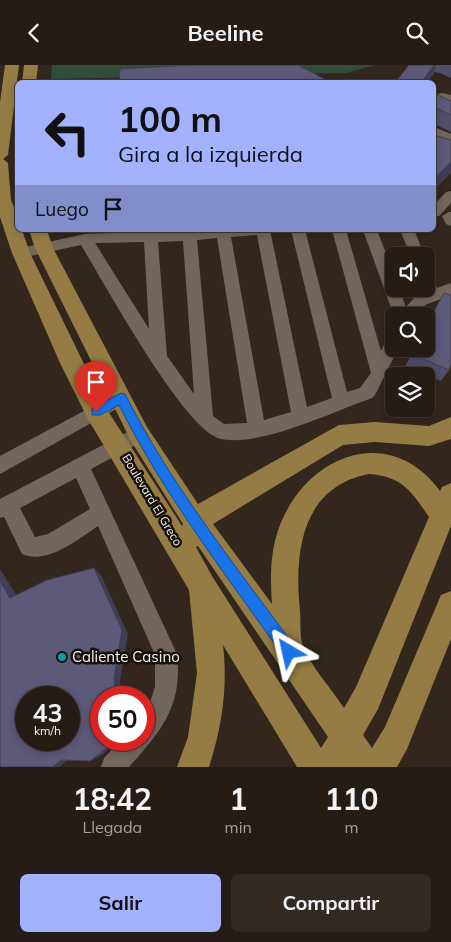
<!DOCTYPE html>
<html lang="es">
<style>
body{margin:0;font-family:Mulish,sans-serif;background:#322923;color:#f1f3f6;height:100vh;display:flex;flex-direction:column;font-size:19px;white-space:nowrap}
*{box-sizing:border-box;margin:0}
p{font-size:16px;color:#a4a1a1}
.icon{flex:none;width:28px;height:28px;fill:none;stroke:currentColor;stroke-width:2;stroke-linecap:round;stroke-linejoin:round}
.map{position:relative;height:702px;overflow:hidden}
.side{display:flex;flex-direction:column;background:#261c16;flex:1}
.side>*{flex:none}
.banner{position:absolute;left:15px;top:15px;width:421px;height:152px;border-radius:8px;box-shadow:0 2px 8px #0003,0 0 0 1px #423a35;background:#a2b2fd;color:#111;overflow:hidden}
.buttons{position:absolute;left:385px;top:182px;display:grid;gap:10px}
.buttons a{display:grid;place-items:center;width:50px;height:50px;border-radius:8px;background:#261c16;box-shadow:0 2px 8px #0003,0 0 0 1px #423a35;font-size:25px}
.speed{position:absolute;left:15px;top:621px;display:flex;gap:10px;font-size:25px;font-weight:700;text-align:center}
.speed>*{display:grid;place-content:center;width:65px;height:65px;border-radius:50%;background:#261c16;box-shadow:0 2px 8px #0003,0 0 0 1px #423a35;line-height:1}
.speed small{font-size:12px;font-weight:400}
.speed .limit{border:8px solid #d22;background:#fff;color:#111}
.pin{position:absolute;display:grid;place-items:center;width:42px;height:42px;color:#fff;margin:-51px -21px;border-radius:50% 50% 50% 0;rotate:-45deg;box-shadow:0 0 5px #0007}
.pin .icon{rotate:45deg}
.me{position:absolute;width:55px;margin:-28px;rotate:324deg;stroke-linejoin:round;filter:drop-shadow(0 0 4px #0008)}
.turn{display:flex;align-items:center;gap:18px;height:105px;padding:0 20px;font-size:22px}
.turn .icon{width:65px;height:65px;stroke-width:2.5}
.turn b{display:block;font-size:35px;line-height:42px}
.then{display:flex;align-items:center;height:48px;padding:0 20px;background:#0003;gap:10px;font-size:19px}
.eta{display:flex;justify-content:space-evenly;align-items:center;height:85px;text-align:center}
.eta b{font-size:30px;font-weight:700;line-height:35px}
.primary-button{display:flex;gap:10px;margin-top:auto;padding:10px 20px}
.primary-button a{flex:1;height:58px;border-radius:8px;background:#a2b2fd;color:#111;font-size:20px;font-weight:700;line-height:58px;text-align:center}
.primary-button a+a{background:#322923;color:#f1f3f6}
header{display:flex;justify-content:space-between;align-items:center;height:65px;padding:0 20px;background:#261c16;font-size:22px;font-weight:700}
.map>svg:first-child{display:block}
.green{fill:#324c3c}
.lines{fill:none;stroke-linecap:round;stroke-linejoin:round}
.minor{fill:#73665b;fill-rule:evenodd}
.major{fill:#957c44;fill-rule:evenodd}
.wall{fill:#4f4d68}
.shaded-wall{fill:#403e55}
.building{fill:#5c5979;stroke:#403e55;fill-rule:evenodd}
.route{fill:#1a73e8;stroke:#114b97}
.culture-dot{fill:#0f9aa8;stroke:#16100c;stroke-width:2}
.labels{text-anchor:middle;stroke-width:5;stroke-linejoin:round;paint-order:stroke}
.street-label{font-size:12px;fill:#faf3ed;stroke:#16100c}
.near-poi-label{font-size:15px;fill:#faf3ed;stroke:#16100c;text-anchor:start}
</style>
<header><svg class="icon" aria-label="back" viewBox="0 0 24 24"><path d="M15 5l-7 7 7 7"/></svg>Beeline<svg class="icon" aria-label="search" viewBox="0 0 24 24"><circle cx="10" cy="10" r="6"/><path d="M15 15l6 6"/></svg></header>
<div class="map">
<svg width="451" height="702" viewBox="0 0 451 702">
<rect width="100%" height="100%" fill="#32261d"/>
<path class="green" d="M 52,0 L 376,0 L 346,8 L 51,14 Z"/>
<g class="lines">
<g class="minor">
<path d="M 442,28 L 451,30 L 451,37 L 438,33 L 438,29 Z"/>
<path d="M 434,62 L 451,69 L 451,78 L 434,70 Z"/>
<path d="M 451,126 L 451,138 L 439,151 L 434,152 L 434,140 L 446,127 Z"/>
<path d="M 449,147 L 451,147 L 451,161 L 446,159 L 442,151 Z"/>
<path d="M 205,165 L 270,165 L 307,342 L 332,333 L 291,165 L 305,165 L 347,327 L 360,323 L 371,308 L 332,165 L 346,165 L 381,286 L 388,271 L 394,269 L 394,284 L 398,284 L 375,330 L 372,333 C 332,347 261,382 221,374 C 185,367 103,216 81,180 L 21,193 L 14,188 L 21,183 L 85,169 ZM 257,170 L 291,347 L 264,355 L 231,172 ZM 217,173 L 247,358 L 224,359 L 213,351 L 197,175 ZM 183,176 L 194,329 L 167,291 L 158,177 ZM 144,177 L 149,264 L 95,178 Z"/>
<path d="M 363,165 L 377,165 L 394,209 L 394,224 L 399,224 L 406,242 L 415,232 L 424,228 L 423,224 L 426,224 L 426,208 L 431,209 L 437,223 L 451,218 L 451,230 L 425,240 L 416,251 L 394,251 Z"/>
<path d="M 400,165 L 414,165 L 425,191 L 411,191 Z"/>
<path d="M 121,326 L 127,328 L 130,333 L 127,338 L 0,409 L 0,391 Z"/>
<path d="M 139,361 L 145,363 L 148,369 L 145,375 L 91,404 L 177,589 C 183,641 161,666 129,702 L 101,702 L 104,693 L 121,675 L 144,675 L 144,649 L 150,638 L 155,621 L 155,590 L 98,461 C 77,475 47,500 22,489 L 4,452 L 0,453 L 0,434 ZM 76,413 L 90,444 L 48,469 L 35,472 L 20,443 Z"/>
</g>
<g class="major">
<path d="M 5,0 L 19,0 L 8,90 L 3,94 L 8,98 L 11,135 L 18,152 L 18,165 L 22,165 L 30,188 L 104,340 L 182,461 L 183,459 L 131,376 L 35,183 L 29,165 L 47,165 L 53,183 L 147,362 L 198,439 L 339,360 L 375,357 L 429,361 L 451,352 L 451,374 L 429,381 L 375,377 L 343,380 L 213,459 L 272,539 C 270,513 270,485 280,460 C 308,389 390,358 440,426 L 442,422 L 451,418 L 451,461 L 378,644 L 363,670 L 372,683 L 385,662 L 441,530 L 451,526 L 451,574 L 407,684 L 397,702 L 297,702 L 223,580 C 228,622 222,662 209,702 L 177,702 L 188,672 L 197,608 L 189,525 L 88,354 L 60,298 L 12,188 L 0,152 L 0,37 ZM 369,409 C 402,411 412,427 429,452 L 356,622 L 344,643 C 333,626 311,601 304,583 C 299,573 301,557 300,546 C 294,488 301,422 369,409 ZM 198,481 L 328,672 L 321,683 L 212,511 L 196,482 Z"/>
<path d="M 24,0 L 38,0 L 36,18 L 22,18 Z"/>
</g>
</g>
<g class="wall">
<path d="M 409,0 L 451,0 L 451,13 L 440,8 L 434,7 L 433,10 Z"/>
<path d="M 434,28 L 451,36 L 451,67 L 434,59 Z"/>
<path d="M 414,284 L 449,305 L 441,316 L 405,302 Z"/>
</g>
<g class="shaded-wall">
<path d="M 434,0 L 436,0 L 433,10 L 427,18 L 421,18 Z"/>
<path d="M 451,97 L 451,108 L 434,125 L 434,114 Z"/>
<path d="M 94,503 L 101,510 L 128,569 L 120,616 L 122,632 L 115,632 L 114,614 Z"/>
<path d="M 0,504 L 22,539 L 10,533 L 0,516 Z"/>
<path d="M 112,675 L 119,675 L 118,677 L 99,692 L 90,696 Z"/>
<path d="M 72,692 L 59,702 L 53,702 L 61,695 Z"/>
</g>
<g class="building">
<path d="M 194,0 L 298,0 L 332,18 L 119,18 L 120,4 Z"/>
<path d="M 409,0 L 434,0 L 421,18 L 395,18 Z"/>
<path d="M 434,28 L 451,36 L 451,50 L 434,42 Z"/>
<path d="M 434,70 L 451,75 L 451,97 L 434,114 Z"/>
<path d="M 444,228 L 451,230 L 451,299 L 449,305 L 411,289 L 414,284 L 426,284 L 426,261 Z"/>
<path d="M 94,503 L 122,565 L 114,614 L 115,632 L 101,632 L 101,675 L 112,675 L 111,680 L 90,696 L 61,695 L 53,702 L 0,702 L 0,516 L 10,533 L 47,515 ZM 26,632 L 69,632 L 69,675 L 26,675 Z"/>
</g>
<path class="route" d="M 121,328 L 125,329 C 171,420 235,500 295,582 L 297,587 L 295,592 L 289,595 L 284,592 C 226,510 164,430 119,340 L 100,350 L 92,350 L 92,343 Z"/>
<circle class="culture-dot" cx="62" cy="592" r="5"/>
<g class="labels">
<g class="street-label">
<text transform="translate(152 435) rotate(59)" y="4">Boulevard El Greco</text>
</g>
<g class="near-poi-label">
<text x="72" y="597">Caliente Casino</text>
</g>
</g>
</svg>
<div class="buttons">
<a><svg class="icon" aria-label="sound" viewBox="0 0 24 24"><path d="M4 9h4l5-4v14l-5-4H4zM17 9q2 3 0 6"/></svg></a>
<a><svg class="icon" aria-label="search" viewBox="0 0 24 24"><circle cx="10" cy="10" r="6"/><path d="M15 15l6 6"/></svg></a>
<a><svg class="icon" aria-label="layers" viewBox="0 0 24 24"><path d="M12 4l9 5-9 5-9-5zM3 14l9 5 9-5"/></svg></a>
</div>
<div class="speed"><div>43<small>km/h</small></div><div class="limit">50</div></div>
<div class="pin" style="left:96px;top:347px;background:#d93025"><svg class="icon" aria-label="arrive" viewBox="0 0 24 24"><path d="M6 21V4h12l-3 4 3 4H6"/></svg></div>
<svg class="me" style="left:289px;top:587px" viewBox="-20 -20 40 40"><path d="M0-17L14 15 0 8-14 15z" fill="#1a73e8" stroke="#fff" stroke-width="4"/></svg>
<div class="banner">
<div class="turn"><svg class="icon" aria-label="left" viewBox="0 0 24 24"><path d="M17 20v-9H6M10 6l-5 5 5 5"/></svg><div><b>100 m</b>Gira a la izquierda</div></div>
<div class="then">Luego<svg class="icon" aria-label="arrive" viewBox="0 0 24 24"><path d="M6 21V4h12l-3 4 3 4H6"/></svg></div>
</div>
</div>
<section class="side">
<div class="eta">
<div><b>18:42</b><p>Llegada</p></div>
<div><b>1</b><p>min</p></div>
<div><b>110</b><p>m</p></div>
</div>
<div class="primary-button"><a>Salir</a><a>Compartir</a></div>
</section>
